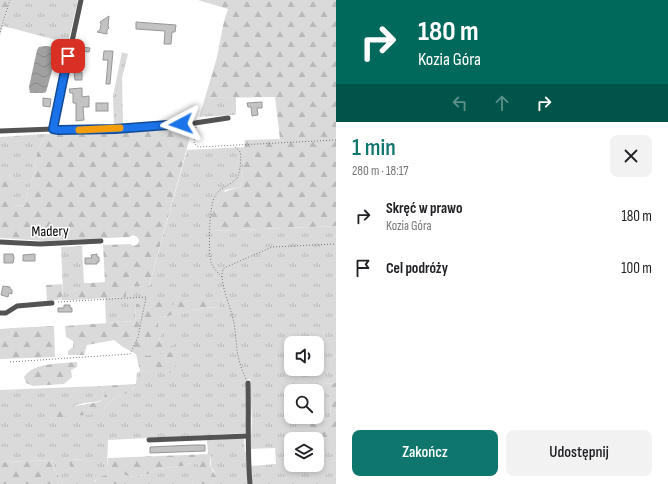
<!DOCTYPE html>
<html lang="pl">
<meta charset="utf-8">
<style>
body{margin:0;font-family:"Sofia Sans Condensed",sans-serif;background:#f2f2f2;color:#202124;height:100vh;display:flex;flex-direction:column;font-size:15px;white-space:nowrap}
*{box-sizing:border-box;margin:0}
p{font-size:13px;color:#757577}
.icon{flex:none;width:22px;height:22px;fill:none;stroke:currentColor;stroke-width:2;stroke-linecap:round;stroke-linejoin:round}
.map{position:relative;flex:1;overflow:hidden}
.sheet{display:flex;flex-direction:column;background:#fff;width:332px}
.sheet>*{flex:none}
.banner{background:#00695c;color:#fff;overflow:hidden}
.tools{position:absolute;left:284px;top:336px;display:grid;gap:8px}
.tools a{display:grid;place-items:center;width:40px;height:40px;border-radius:8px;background:#fff;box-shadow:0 2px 6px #0003;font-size:20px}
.pin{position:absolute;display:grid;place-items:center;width:34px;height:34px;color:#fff;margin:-17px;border-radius:8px;box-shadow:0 2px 6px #0006}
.me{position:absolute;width:44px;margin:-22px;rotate:266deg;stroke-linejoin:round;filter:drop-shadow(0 0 3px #0008)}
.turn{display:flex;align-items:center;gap:14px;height:84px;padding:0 16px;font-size:18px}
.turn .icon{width:52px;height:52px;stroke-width:2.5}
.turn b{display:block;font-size:28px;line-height:34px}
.lanes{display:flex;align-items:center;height:38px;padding:0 16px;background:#0003;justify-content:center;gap:20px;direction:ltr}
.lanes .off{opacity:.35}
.round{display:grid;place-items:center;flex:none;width:42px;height:42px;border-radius:8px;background:#f2f2f2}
.headline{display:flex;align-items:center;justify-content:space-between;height:68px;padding:0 16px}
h1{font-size:24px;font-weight:600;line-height:30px;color:#0f766e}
.cta{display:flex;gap:8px;margin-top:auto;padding:8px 16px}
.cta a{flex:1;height:46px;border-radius:8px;background:#0f766e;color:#fff;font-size:16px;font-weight:600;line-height:46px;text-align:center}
.cta a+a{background:#f2f2f2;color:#202124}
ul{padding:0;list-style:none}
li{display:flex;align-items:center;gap:12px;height:52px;padding:0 16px}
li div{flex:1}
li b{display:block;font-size:15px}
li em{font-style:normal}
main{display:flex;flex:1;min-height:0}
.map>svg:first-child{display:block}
.grass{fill:url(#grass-tufts);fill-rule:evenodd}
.forest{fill:url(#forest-firs)}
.water{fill:url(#water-waves)}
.building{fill:#c3c3c3;stroke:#979797}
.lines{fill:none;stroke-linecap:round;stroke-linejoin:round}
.path{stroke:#757575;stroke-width:1;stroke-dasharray:1 2;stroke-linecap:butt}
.minor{stroke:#535353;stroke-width:5}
.route-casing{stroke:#114b97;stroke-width:10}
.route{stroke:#1a73e8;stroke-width:7}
.slow{stroke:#f59e0b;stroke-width:7}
.labels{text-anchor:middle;stroke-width:3;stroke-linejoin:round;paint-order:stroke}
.street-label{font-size:15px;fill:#000;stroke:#fff}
</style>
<main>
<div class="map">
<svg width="336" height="484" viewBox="0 0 336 484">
<defs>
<pattern id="grass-tufts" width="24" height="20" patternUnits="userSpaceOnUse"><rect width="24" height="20" fill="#dadada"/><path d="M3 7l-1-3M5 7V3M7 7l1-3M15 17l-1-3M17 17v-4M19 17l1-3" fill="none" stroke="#b9b9b9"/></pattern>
<pattern id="forest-firs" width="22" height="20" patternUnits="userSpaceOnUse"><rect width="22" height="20" fill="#dadada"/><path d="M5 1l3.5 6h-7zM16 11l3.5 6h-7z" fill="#b9b9b9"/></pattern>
<pattern id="water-waves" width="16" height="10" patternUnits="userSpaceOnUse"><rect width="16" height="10" fill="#a1a1a1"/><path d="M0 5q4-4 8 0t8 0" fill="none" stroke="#898989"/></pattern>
</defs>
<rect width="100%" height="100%" fill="#fff"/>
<g class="grass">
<path d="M 10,0 L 78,0 L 68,43 L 3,26 Z"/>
<path d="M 122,52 L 128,54 L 122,78 L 123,125 L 114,126 L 113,96 Z"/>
<path d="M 236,97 L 236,114 L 234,115 L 199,117 L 205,98 Z"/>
<path d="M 45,134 L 37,152 L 35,172 L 28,190 L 26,205 L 12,206 L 12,180 L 9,174 L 0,174 L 0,137 Z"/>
<path d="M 245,147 L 242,180 L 240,187 L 225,190 L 212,231 L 336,226 L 336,383 L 323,384 L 331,399 L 330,418 L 301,426 L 300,439 L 291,439 L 291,465 L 317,465 L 317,439 L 336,439 L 336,484 L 252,484 L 251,466 L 276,464 L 275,448 L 250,449 L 252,422 L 250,379 L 247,380 L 247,433 L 108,440 L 107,468 L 108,475 L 95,480 L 93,484 L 63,484 L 55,470 L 52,460 L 0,462 L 0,390 L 101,386 L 105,394 L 103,399 C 97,403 91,402 84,403 C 71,406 60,412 48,418 L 104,409 L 113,399 L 133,389 L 136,384 L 137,373 L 140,371 L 170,372 L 146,357 L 146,352 L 159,341 L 161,333 L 164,326 L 158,327 L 159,318 L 204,308 L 220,307 L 172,306 L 136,304 L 135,321 L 106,323 L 105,298 L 126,297 L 126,287 L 149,286 L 187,150 ZM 291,343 L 317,343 L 317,369 L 291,369 ZM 291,391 L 317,391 L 317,417 L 291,417 ZM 87,459 L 74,473 L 68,460 Z"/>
<path d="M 82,246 L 84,283 L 91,283 L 91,286 L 88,288 L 76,289 L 73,292 L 73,300 L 59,300 L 61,299 L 63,293 L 61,247 Z"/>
<path d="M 12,328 L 11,336 L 0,342 L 0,329 Z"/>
<path d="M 243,438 L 244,440 L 245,452 L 246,452 L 248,484 L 211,484 L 214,482 L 215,473 L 211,467 L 211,454 L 208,454 L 207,440 Z"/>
<path d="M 191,463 L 196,463 L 199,465 L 199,477 L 192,482 L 192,484 L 121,484 L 121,474 L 133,477 L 148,474 L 156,469 L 183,466 Z"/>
</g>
<g class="forest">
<path d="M 0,0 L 10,0 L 0,36 Z"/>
<path d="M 198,0 L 336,0 L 336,226 L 212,231 C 212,204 210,194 240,187 L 242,180 L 245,140 L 280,139 L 275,97 L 205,98 L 217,57 L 224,21 L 228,9 Z"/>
<path d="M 193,126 L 149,286 L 126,287 L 126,297 L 73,300 L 73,292 L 76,289 L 90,287 L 91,283 L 105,282 L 103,245 L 130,244 L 134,246 L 138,244 L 139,240 L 137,237 L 133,235 L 129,237 L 46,241 L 0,238 L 0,174 L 9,174 L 12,180 L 13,206 L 26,205 L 28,190 L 35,172 L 37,152 L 45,134 L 153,131 Z"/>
<path d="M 62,284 C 64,299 62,300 47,301 L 46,285 Z"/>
<path d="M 221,297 L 220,307 L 204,308 L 159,318 L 158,327 L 165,326 L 161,333 L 159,341 L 173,340 L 174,345 L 146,352 L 146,356 L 179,351 L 179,361 L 170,373 L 140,371 L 136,354 L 123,347 L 114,340 L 87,345 L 84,355 L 68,355 L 68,351 L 73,347 L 73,341 L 66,337 L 65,326 L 135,321 L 136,304 L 168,301 L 172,306 L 181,300 Z"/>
<path d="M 54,326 L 55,357 L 0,359 L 0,342 L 11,336 L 12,328 Z"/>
<path d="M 77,362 L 77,367 L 71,370 L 72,377 L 64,384 L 33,386 L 26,383 L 24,377 C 34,362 60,364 77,362 Z"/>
<path d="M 336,383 L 336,439 L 300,439 L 300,426 L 330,418 L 331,399 L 323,384 Z"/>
<path d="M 136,384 L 131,391 L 113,399 L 104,409 L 97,414 L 48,418 L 45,417 L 44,413 L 46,411 L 99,402 L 103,399 L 105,394 L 101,386 Z"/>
<path d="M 211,454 C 211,458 209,464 211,467 C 213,474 221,478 211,484 L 192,484 L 193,480 L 199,477 L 199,465 L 196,463 L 191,463 L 183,466 L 156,469 L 148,474 L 133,477 L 121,474 L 121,484 L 93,484 L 98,477 L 108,475 L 107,468 L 108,458 Z"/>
<path d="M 87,459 L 81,472 L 78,475 L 74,473 L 67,460 Z"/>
<path d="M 52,460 L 55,470 L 63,484 L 0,484 L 0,462 Z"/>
</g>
<path class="water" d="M 46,46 L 53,47 L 57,50 L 57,53 L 46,92 L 43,93 L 30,93 L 29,87 L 37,50 L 39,47 Z"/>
<g class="building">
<path d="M 109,16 L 108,26 L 109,28 L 107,30 L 107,34 L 97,32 L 100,30 L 101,24 L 100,22 Z"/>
<path d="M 136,22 L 176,25 L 175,32 L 172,32 L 171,44 L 164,44 L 165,31 L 136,29 Z"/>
<path d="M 75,46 L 90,48 L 89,52 L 75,50 Z"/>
<path d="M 104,51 L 113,51 L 110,84 L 106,84 L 108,60 L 103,60 Z"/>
<path d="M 74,72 L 82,72 L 82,80 L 75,80 Z"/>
<path d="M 82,88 L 82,97 L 89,96 L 89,107 L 83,107 L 84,120 L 76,121 L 76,103 L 73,103 L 73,93 L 70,93 L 69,89 Z"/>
<path d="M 43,98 L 51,99 L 50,107 L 43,106 Z"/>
<path d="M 262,102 L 262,108 L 257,108 L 258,115 L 252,116 L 251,107 L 248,107 L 247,103 Z"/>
<rect x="96" y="103" width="12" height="8"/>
<path d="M 4,254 L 13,254 L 14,258 L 13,263 L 4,263 Z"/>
<path d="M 35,254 L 35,261 L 23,261 L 23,255 Z"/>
<path d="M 97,254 L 97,257 L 99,257 L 99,262 L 97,262 L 97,264 L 85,264 L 85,258 L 92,258 L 91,255 Z"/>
<path d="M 3,286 L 10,287 L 10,289 L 12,290 L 12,294 L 9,293 L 8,297 L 1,295 Z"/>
<path d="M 64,305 L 70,305 L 70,308 L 72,308 L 72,312 L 58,312 L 58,308 L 64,308 Z"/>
<path d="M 194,445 L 205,445 L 205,451 L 150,453 L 150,447 Z"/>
</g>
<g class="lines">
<g class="path">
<path d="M 0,32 L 10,0"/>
<path d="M 196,127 L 194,143 L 198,147 L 336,140"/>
<path d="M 222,277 C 218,273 213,268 211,262 C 208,252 209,205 215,196 C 220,187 230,186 236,179 C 240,176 242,156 240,152 C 239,150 236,148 234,146"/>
<path d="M 10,362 L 130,354 L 138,337 L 146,297 L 57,302"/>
<path d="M 246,379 C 240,367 237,354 236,340 C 235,333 235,325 233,319 C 231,308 217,277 224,268 L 272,247 L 336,244"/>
</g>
<g class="minor">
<path d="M 53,129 L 59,130 L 115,129 L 195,123 L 228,118"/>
<path d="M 0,131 L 53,129 L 81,0"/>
<path d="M 0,242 L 40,244 L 101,241"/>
<path d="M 0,313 L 6,313 L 17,306 L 52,303"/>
<path d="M 248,383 C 249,417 247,451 250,484"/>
<path d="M 149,440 L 248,436"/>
</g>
</g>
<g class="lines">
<g class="route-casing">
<path id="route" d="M 68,56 L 53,129 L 59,130 L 115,129 L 181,124"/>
</g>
<use href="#route" class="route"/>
<path class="slow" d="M 79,130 L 120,128"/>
</g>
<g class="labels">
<g class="street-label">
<text transform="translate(50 231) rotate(-1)" y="5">Madery</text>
</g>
</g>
</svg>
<div class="tools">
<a><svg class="icon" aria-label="sound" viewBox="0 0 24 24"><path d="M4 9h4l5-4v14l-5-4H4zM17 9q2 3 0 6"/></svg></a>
<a><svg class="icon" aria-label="search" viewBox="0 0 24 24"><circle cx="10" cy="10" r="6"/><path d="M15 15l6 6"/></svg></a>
<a><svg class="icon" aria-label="layers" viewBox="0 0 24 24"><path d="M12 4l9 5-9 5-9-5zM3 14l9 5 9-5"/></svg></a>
</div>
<div class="pin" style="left:68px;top:56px;background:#d93025"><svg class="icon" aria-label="arrive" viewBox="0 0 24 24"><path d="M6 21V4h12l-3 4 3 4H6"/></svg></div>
<svg class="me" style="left:181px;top:124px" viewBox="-20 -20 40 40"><path d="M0-17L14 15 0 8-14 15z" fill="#1a73e8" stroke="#fff" stroke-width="4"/></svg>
</div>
<section class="sheet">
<div class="banner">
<div class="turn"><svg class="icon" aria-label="right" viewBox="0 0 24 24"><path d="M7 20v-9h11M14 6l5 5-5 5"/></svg><div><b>180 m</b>Kozia Góra</div></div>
<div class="lanes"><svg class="icon off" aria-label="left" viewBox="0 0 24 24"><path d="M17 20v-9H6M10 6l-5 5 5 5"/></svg><svg class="icon off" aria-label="ahead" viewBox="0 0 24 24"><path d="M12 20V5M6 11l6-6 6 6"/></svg><svg class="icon" aria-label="right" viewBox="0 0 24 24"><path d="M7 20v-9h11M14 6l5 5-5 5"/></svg></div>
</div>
<div class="headline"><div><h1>1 min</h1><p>280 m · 18:17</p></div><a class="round"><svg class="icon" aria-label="close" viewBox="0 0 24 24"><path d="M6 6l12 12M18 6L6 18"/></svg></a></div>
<ul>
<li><svg class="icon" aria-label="right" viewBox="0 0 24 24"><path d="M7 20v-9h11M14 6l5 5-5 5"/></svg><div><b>Skręć w prawo</b><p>Kozia Góra</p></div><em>180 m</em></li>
<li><svg class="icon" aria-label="arrive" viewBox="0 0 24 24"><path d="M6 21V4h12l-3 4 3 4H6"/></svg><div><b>Cel podróży</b></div><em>100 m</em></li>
</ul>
<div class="cta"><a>Zakończ</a><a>Udostępnij</a></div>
</section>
</main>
